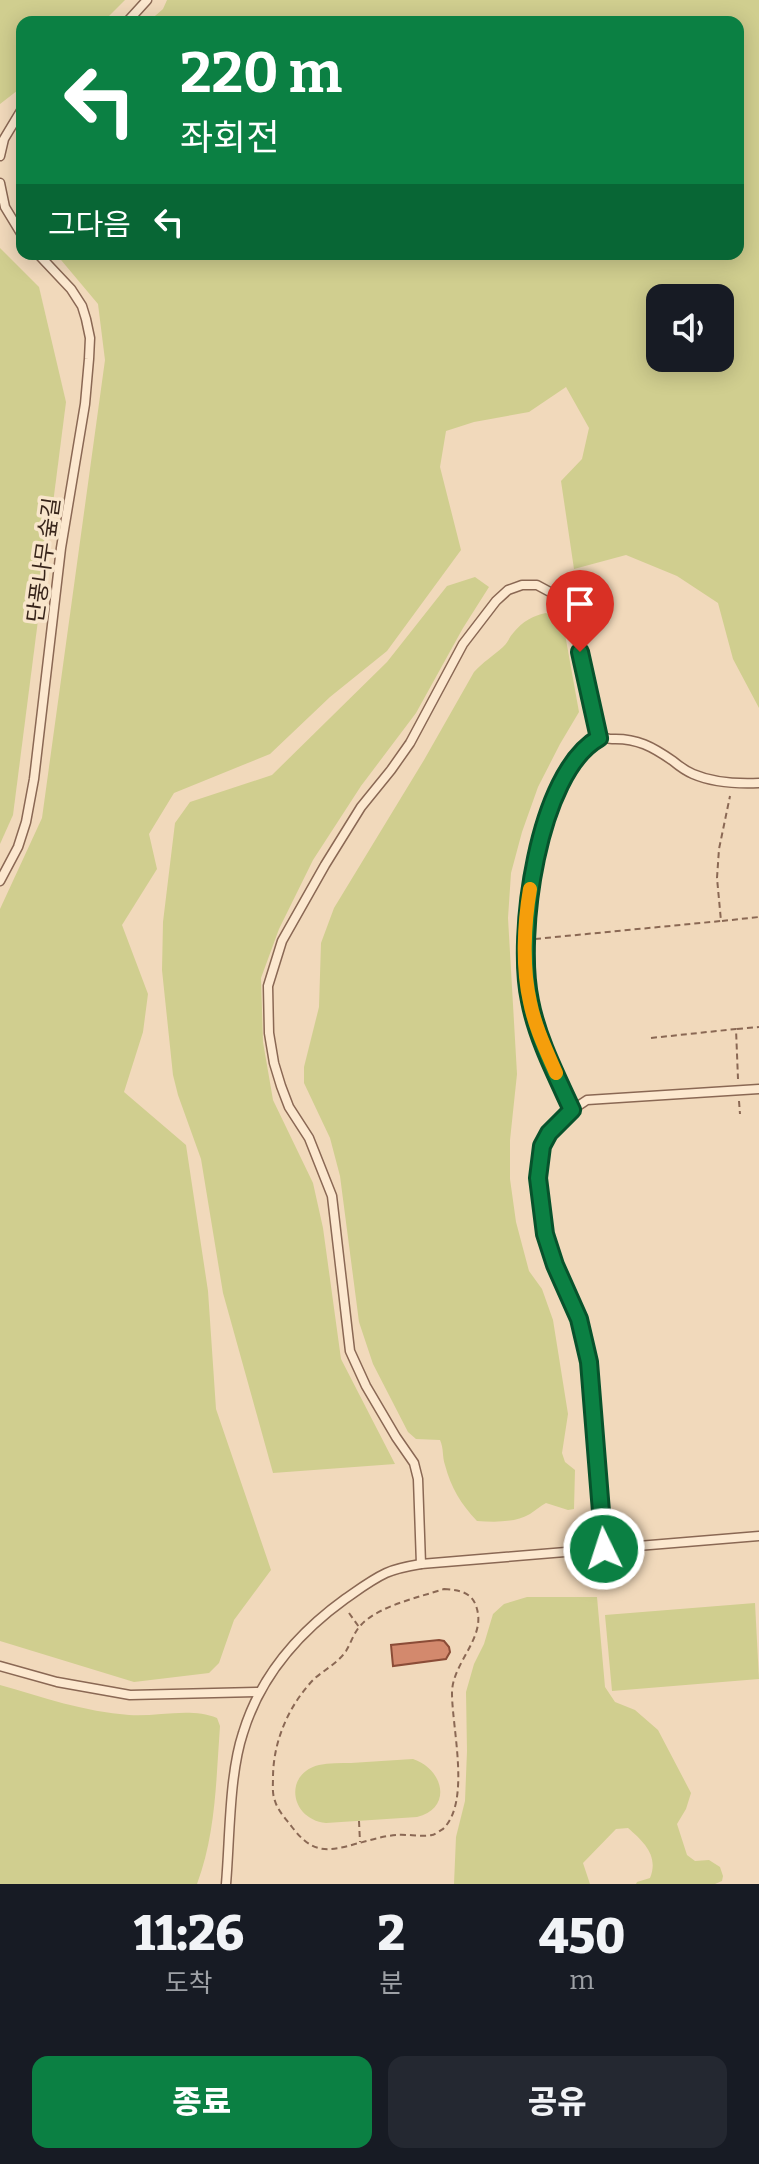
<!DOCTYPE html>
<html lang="ko">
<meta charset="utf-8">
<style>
body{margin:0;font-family:Bitter,"Noto Sans KR",serif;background:#242831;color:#f1f3f6;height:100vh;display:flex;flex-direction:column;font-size:30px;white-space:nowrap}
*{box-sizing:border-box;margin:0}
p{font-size:26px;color:#9ea1a6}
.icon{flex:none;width:44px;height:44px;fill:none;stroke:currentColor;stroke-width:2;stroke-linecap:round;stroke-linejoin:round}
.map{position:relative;height:1884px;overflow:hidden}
.panel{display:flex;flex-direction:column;background:#171b24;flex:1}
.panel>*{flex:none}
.banner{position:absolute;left:16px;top:16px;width:728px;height:244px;border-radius:16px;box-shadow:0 4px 20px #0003;background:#0b8043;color:#fff;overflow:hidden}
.fabs{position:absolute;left:646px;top:284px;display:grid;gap:16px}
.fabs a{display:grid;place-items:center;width:88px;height:88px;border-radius:16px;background:#171b24;box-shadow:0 4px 20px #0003;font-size:40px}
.pin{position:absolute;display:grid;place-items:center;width:68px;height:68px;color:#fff;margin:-82px -34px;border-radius:50% 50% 50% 0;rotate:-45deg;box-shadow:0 0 8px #0007}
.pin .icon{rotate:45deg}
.me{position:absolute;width:88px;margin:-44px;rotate:356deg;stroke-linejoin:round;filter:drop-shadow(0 0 6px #0008)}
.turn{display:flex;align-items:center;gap:28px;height:168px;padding:0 32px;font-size:36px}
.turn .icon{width:104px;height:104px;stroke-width:2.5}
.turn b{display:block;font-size:56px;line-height:68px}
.then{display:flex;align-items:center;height:76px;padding:0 32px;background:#0003;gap:16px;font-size:30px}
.eta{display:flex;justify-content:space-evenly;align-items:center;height:136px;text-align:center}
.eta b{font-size:48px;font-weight:800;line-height:56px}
.primary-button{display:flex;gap:16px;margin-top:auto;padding:16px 32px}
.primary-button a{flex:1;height:92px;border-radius:16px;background:#0b8043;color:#fff;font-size:32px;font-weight:800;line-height:92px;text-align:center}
.primary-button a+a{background:#242831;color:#f1f3f6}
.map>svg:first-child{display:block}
.green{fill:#d0ce8f;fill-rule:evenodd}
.building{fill:#d3896d;stroke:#8b4c37;stroke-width:2}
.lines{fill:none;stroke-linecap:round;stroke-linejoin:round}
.service-casing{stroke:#8a6854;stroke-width:11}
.path{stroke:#8a6854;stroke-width:2;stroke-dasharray:6 4;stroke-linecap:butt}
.service{stroke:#fce8cf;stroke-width:8}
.route-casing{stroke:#07532c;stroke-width:20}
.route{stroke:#0b8043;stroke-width:14}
.slow{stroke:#f59e0b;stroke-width:14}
.labels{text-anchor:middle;stroke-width:7;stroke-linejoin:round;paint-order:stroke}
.street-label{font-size:22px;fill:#37241a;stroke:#f8e5cb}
</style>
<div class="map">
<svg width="759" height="1884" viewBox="0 0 759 1884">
<rect width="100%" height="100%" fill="#f1d9bb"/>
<g class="green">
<path d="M 0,0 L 125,0 L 103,22 L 22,22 L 22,87 L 0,104 Z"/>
<path d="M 167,0 L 759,0 L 759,708 L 733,659 L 718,603 L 677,576 L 626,555 L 574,569 L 561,481 L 582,459 L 589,428 L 566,387 L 529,412 L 474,422 L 446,431 L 440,467 L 461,550 L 387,651 L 330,697 L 270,754 L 174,793 L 149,834 L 157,869 L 122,925 L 148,994 L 143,1032 L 124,1092 L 186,1145 L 208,1291 L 216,1409 L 271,1570 L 234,1620 L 219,1663 L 209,1673 L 134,1682 L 0,1641 L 0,909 L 42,818 L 105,360 L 98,304 L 56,254 L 738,254 L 738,22 L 148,22 L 163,9 ZM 660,298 L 720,298 L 720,358 L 660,358 Z"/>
<path d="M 0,248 L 39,287 L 66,402 L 13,815 L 0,844 Z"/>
<path d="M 475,577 L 489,587 L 463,628 L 416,713 L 361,786 L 313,860 L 279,929 L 261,978 L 263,1042 L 273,1100 L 313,1183 L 323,1228 L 341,1359 L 395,1464 L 273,1473 L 223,1293 L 201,1159 L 178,1095 L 173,1075 L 162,970 L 163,922 L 175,823 L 190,802 L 272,775 L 387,662 L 447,586 Z"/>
<path d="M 546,613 L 563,623 L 579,712 L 560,744 L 538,787 L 522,832 L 511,873 L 508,918 L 517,1074 L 510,1140 L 510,1179 L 516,1222 L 529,1271 L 542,1289 L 553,1320 L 568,1414 L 562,1453 L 565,1462 L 575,1470 L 574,1509 L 568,1510 L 546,1503 C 540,1506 536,1510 530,1514 C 515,1523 494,1522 477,1521 C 461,1504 451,1488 445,1465 C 442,1456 444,1449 440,1440 L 416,1439 L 408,1432 L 373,1364 L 359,1322 L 340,1176 L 330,1138 L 304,1083 L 304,1067 L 319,1007 L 321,943 L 334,908 L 424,760 L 474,672 C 483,662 493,656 503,647 C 508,643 509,637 514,632 C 522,622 534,615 546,613 Z"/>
<path d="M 527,1597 L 597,1597 L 605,1687 L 615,1702 L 635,1710 L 658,1730 L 691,1793 L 686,1809 L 677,1824 L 687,1855 L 695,1861 L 709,1860 L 720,1867 L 723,1876 L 722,1881 L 715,1884 L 636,1884 L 637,1882 L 650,1878 C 659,1856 644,1842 628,1828 L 616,1829 L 583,1863 L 590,1884 L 454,1884 L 456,1837 L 465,1801 L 467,1751 L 466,1692 L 474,1664 L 484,1644 L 493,1614 L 504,1604 Z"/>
<path d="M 755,1603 L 759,1679 L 612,1691 L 605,1615 Z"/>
<path d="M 0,1685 C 42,1697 85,1712 129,1715 C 158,1717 190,1707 217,1718 L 220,1726 C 216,1780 216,1833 197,1884 L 0,1884 Z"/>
<path d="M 413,1759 C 445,1770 452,1809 417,1817 L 326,1823 C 290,1819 283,1774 319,1765 C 329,1763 341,1763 351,1763 C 371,1762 392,1760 413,1759 Z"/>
</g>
<path class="building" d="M 439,1640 L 444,1641 L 449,1647 L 450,1652 L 446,1659 L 393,1666 L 391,1645 Z"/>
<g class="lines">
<g class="service-casing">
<g id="service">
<path d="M 127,22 L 147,0"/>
<path d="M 0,156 L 4,139 L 22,109"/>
<path d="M 0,183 L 5,207 L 22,235"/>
<path d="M 0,881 L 18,847 L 26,822 L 34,779 L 61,548 L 85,404 L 89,359 L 90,338 L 86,319 L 82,306 L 71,289 L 38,254"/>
<path d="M 572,1110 C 556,1075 538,1039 530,1002 C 515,938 533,841 562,783 C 569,768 581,740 600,738 C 604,737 608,739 612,739 C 637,738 653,747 673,761 C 679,766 686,771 693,774 C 714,783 737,784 759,783"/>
<path d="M 604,1549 L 589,1362 L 579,1319 L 555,1265 L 545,1234 L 538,1178 L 542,1146 L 549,1133 L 566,1114 L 587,1100 L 759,1089"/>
<path d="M 421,1564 L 418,1479 L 414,1463 L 396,1437 L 366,1386 L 350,1351 L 332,1196 L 309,1138 L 289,1107 L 281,1086 L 274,1063 L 269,1033 L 268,986 L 282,941 L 325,865 L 361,807 L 391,770 L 410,743 L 463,644 L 496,601 L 508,590 L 522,585 L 537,585 L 563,599 L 571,610 L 599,738"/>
<path d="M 0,1666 L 57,1682 L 130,1695 L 259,1692"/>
<path d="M 226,1884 C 230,1838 229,1775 243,1733 C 260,1677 298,1633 345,1599 C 358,1590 371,1580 386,1573 C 397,1568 409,1566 421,1564 L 759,1536"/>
</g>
</g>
<g class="path">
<path d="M 722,921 L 759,917"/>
<path d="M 535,939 L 721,921 L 717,878 L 719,849 L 730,796"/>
<path d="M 737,1029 L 759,1027"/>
<path d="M 651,1038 L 736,1029 L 738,1079"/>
<path d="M 739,1101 L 740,1114"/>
<path d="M 444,1589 C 462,1590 475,1593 478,1614 C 482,1641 452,1665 452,1693 C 452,1729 471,1802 443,1829 C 441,1830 434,1835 432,1835 C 422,1837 407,1834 396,1835 C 382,1836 368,1841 355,1844 C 325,1853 311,1852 292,1827 C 286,1819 278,1811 275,1801 C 272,1794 273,1785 273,1778 C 273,1741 289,1705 314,1679 C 324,1670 338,1663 346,1651 C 351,1643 354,1632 361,1625 C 378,1606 420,1597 444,1589 Z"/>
<path d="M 349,1613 L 359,1627"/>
<path d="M 359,1821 L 360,1842"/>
</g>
<use href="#service" class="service"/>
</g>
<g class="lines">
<g class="route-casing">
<path id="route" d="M 580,652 L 599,738 C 537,773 516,936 530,1001 C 537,1038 556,1075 572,1110 L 549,1133 L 542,1146 L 538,1178 L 545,1234 L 555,1265 L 579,1319 L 589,1362 L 604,1549"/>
</g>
<use href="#route" class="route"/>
<path class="slow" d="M 530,889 C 524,924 522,967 530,1002 C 535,1027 546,1050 556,1073"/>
</g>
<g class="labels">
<g class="street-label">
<text transform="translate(43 560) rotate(-82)" y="8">단풍나무 숲길</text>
</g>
</g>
</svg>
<div class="fabs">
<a><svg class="icon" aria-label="sound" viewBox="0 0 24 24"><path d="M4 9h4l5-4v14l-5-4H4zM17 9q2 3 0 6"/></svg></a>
</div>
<div class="pin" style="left:580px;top:652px;background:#d93025"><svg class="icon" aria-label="arrive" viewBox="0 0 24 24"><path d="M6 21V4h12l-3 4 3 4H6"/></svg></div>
<svg class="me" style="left:604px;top:1549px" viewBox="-20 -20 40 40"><circle r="17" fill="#0b8043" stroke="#fff" stroke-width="3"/><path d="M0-11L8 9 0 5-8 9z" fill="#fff"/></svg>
<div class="banner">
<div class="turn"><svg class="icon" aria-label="left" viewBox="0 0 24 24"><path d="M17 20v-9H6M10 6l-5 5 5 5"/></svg><div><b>220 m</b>좌회전</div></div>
<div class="then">그다음<svg class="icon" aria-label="left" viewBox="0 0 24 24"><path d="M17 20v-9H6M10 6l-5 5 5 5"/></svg></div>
</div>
</div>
<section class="panel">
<div class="eta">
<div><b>11:26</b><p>도착</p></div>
<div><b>2</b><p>분</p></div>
<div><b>450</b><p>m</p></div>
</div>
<div class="primary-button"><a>종료</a><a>공유</a></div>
</section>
